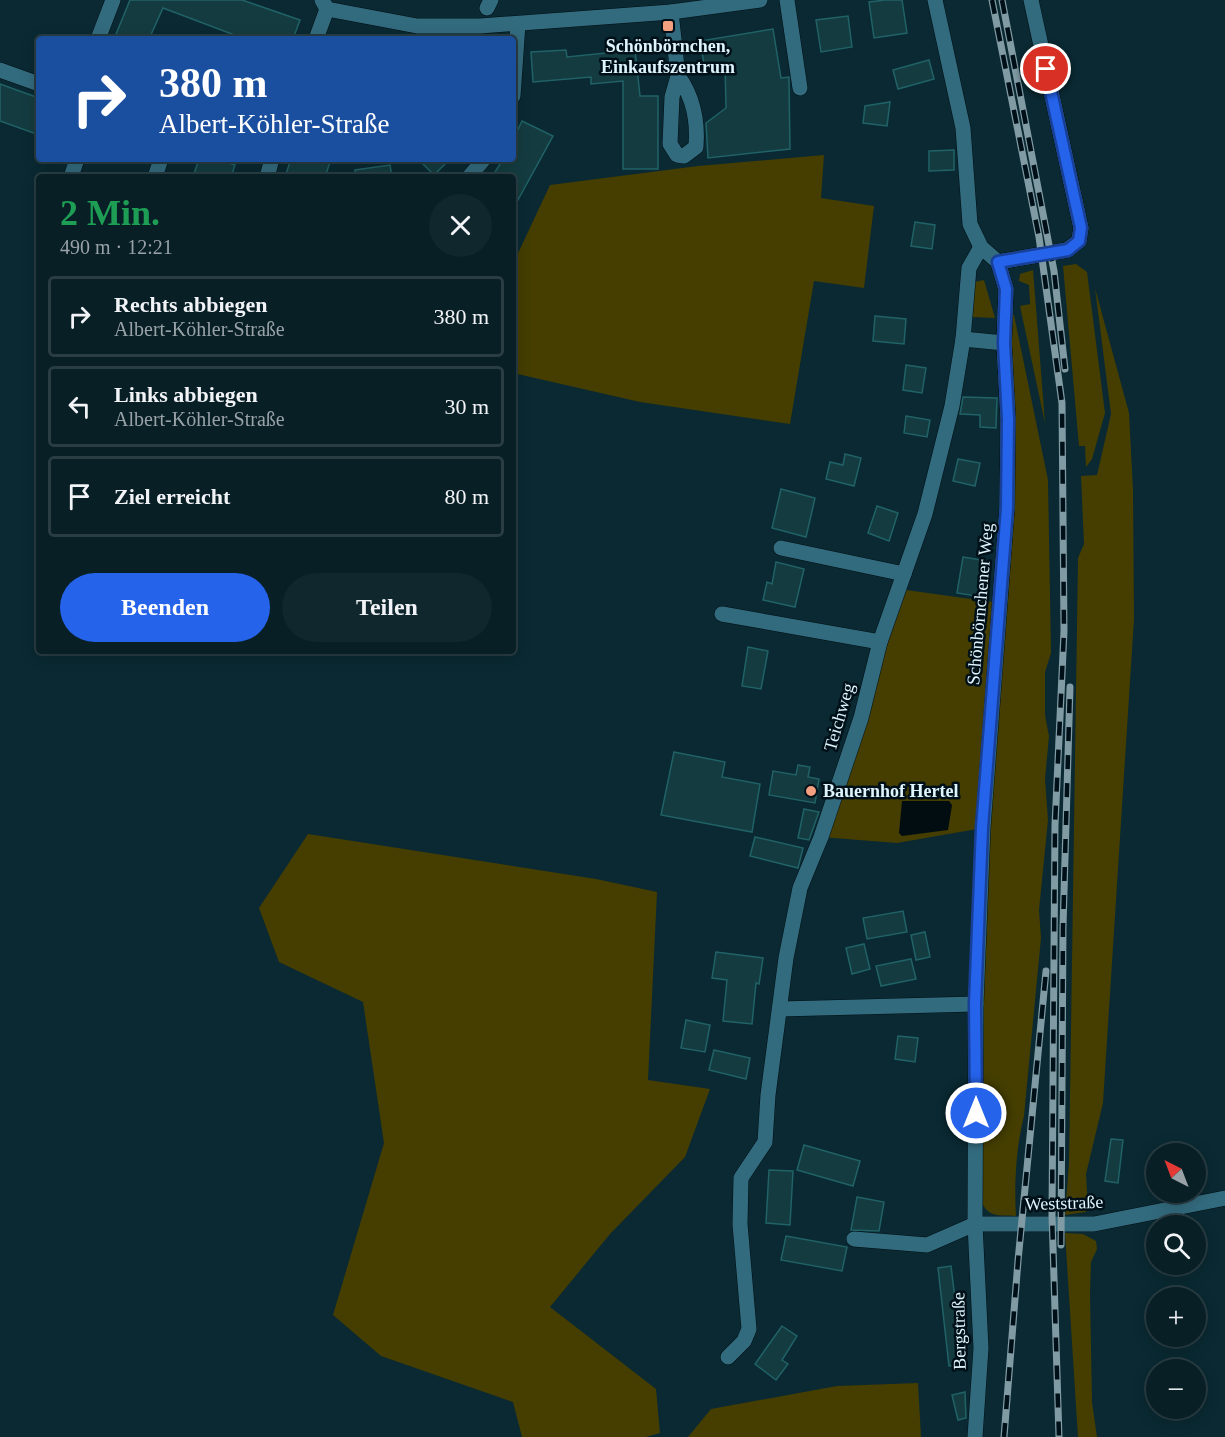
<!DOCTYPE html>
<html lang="de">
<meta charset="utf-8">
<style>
body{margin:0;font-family:"Times New Roman",serif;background:#11272e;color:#f1f3f6;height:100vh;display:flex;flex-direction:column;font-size:22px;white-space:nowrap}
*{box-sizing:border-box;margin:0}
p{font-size:20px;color:#98a2a7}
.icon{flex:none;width:33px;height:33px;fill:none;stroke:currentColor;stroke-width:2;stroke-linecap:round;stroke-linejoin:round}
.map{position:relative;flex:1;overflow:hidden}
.drawer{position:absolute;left:36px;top:174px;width:480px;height:480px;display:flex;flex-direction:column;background:#081f26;border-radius:6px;box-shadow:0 3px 15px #0003,0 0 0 2px #293d43}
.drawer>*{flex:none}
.guide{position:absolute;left:36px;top:36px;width:480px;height:126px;border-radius:6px;box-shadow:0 3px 15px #0003,0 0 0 2px #293d43;background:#1a4fa0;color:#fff;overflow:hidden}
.needle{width:39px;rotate:318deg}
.fabs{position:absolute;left:1146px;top:1143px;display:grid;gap:12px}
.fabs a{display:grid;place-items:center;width:60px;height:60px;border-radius:50%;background:#081f26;box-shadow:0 3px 15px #0003,0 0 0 2px #293d43;font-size:30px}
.pin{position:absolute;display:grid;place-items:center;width:51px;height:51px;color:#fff;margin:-26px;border:3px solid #fff;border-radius:50%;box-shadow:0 2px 6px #0007}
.me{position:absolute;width:66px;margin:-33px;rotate:0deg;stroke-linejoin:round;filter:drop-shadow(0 0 4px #0008)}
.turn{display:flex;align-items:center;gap:21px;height:126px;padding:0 24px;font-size:27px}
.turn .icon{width:78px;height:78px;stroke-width:2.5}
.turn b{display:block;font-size:42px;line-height:51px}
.round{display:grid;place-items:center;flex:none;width:63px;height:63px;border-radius:32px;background:#11272e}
.headline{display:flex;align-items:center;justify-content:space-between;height:102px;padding:0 24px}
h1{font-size:36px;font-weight:600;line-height:45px;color:#1e9e55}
.cta{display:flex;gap:12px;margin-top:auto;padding:12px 24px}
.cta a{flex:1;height:69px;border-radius:36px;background:#2563eb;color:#fff;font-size:24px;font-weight:600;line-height:69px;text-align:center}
.cta a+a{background:#11272e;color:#f1f3f6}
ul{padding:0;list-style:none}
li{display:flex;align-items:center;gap:18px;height:81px;margin:0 12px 9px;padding:0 12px;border:3px solid #293d43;border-radius:6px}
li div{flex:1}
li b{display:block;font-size:22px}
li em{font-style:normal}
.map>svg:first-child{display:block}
.green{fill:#453e00}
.water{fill:#020d12}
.building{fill:#143c40;stroke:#206267;stroke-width:1.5}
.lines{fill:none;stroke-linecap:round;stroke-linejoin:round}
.minor-casing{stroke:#021016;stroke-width:16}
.minor{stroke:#336b7e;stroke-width:15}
.rail-casing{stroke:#819ba4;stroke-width:7}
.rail{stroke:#001018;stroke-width:4.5;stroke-dasharray:14;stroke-linecap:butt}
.route-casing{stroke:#184099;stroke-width:15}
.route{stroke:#2563eb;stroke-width:10}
.poi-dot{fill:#f2a080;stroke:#001018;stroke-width:2}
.labels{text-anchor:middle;stroke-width:5;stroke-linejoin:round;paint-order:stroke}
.poi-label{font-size:18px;font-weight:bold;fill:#dff5fd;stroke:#001018}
.street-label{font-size:18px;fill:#dff5fd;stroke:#001018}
</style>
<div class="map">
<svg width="1225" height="1437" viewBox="0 0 1225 1437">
<rect width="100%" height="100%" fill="#0a2932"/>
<g class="green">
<path d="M 824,155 L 821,198 L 874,206 L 864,288 L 814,281 L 790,424 L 640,402 L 513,373 L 513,264 L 550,185 L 698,166 Z"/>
<path d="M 1076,264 L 1087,272 L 1105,413 L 1092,459 L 1086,467 L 1085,446 L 1079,446 L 1063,266 Z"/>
<path d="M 1033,270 L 1045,423 L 1020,306 L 1030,304 L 1029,285 L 1019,281 L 1020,274 Z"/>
<path d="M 984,280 L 995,318 L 973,317 L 974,282 Z"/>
<path d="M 1095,288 L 1129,413 L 1133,490 L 1134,619 L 1103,1103 L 1086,1174 L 1088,1208 L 1086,1212 L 1065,1215 L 1069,1163 L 1078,558 L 1084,544 L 1081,476 L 1097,475 L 1111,414 Z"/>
<path d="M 1010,315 L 1014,315 L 1048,480 L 1051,653 L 1045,672 L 1045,715 L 1049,736 L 1045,779 L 1048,820 L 1039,910 L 1041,938 L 1024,1116 C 1016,1148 1014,1183 1016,1216 C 1001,1215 989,1218 982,1203 L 981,1069 Z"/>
<path d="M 899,589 L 1000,603 L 983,828 L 897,843 L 821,837 Z"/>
<path d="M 308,834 L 596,879 L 657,892 L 648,1080 L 710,1089 L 685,1157 L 610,1234 L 550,1307 L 656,1389 L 660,1433 L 646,1437 L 522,1437 L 513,1402 L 381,1356 L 333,1315 L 384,1143 L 363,1002 L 279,962 L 259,908 Z"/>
<path d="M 1065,1233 L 1083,1234 L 1096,1241 L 1097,1249 L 1091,1262 L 1090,1294 L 1092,1402 L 1097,1437 L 1078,1437 Z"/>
<path d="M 918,1383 L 921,1437 L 688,1437 L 711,1409 L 837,1386 Z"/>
</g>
<path class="water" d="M 902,801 L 949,801 L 952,805 L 948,830 L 902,836 L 899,833 Z"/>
<g class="building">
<path d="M 130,0 L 242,0 L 300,20 L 293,39 L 245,39 L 163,8 L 149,39 L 114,39 Z"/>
<path d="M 885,0 L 902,0 L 907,33 L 874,38 L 869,2 Z"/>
<path d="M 848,16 L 852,47 L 821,52 L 816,20 Z"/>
<path d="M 773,29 L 781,78 L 789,77 L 789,80 L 790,149 L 708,158 L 706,123 L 726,108 L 725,65 L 705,69 L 700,41 Z"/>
<path d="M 566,50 L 567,57 L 635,50 L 640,96 L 658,96 L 658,169 L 623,169 L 623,81 L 591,84 L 591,77 L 533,82 L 531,52 Z"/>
<path d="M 929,60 L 934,79 L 898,89 L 893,70 Z"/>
<path d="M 0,84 L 39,98 L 39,135 L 0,121 Z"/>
<path d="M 890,102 L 887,126 L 863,123 L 865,106 Z"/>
<path d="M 522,121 L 553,136 L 513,209 L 513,177 L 492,177 L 503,159 L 513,159 L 513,140 Z"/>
<path d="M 954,150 L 954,170 L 929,171 L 929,151 Z"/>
<path d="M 199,159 L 216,159 L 235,165 L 231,177 L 193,177 Z"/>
<path d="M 291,159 L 331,159 L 325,177 L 294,177 L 286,174 Z"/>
<path d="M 418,159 L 450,159 L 434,175 Z"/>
<path d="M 390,165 L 392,177 L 355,177 L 355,170 Z"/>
<path d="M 915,222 L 935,225 L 932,249 L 911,246 Z"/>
<path d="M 875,316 L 906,319 L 904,344 L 873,341 Z"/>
<path d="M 906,365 L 926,368 L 922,393 L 903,390 Z"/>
<path d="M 963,397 L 997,398 L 996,428 L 980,427 L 980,415 L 960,414 Z"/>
<path d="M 906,416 L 930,420 L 927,437 L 904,433 Z"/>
<path d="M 845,454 L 861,458 L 854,486 L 826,479 L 830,462 L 843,465 Z"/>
<path d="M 958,459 L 980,463 L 975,486 L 953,481 Z"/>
<path d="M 781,489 L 815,498 L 806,537 L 772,528 Z"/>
<path d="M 877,506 L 898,513 L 889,541 L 868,533 Z"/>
<path d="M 963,557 L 988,561 L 982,597 L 957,593 Z"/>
<path d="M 776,562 L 804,569 L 795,607 L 763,600 L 767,582 L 772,584 Z"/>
<path d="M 748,647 L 768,651 L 761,689 L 742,686 Z"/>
<path d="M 674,752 L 725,762 L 722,777 L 760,784 L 752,832 L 661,815 Z"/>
<path d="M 798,765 L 810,767 L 808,777 L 819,779 L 815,803 L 769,795 L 773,771 L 796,775 Z"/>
<path d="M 804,809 L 819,812 L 809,840 L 798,838 Z"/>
<path d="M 755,837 L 803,848 L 798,868 L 750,856 Z"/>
<path d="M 903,911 L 907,932 L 867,939 L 863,918 Z"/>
<path d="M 925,932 L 930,957 L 916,960 L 911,935 Z"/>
<path d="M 864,944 L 870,969 L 852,974 L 846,948 Z"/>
<path d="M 716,952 L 763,958 L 759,984 L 756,983 L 752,1024 L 723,1021 L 727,980 L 712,978 Z"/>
<path d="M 911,959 L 916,979 L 881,986 L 876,966 Z"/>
<path d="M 686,1020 L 710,1025 L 705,1052 L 681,1048 Z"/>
<path d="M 898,1036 L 918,1038 L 915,1062 L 895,1059 Z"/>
<path d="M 714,1050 L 750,1058 L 746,1079 L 709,1070 Z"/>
<path d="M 1111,1139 L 1123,1140 L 1118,1183 L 1105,1181 Z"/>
<path d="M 804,1145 L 860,1161 L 853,1186 L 797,1170 Z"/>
<path d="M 769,1170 L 793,1171 L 790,1225 L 766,1223 Z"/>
<path d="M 857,1197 L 884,1202 L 879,1231 L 851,1230 Z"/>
<path d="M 786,1236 L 847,1247 L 842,1271 L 781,1260 Z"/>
<path d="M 951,1266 L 963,1364 L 949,1366 L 938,1268 Z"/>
<path d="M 782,1326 L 797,1336 L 782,1360 L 788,1364 L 776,1380 L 755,1364 Z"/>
<path d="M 965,1392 L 966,1418 L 958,1420 L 952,1395 Z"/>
</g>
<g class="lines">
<g class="minor-casing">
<g id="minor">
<path d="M 787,0 L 800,88"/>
<path d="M 935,0 L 963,128 L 970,224 L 981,247 L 998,262 L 1006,289 L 1004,343 L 1008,419 L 1007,508 L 983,828 L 976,1004 L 975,1224 L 981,1348 L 975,1437"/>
<path d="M 487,8 L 491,0"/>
<path d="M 327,9 L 417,26 L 480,26 L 671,12 L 760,0"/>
<path d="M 671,12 L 678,76 L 672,97 L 670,144 L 677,155 L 684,156 L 696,147 C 698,121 694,98 678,76"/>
<path d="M 98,39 L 113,0"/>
<path d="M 316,39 L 327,9 L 322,0"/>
<path d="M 0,70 L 39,84"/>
<path d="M 513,96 L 518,24"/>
<path d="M 71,177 L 77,159"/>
<path d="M 155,177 L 161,159"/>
<path d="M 267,177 L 272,159"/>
<path d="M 469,177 L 484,159"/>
<path d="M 998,262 L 1067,250 L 1079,241 L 1081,228 L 1031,0"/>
<path d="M 963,339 L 1004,343"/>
<path d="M 781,548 L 904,574"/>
<path d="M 722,614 L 880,642"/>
<path d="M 780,1009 L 976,1004"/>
<path d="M 854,1239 L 927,1245 L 975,1224 L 1094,1224 L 1225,1198"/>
<path d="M 728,1357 L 744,1341 L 749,1329 L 740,1224 L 741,1178 L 765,1142 L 768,1095 L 786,958 L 800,888 L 821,837 L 861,718 L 880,642 L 925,514 L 952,406 L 963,339 L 969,268 L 981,247"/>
</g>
</g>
<use href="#minor" class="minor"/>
<g class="rail-casing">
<g id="rail">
<path d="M 992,0 L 1039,237 L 1062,403 L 1064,631 L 1055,825 L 1052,1215 L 1059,1437"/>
<path d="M 1002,0 L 1054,271 L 1065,369"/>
<path d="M 1061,1245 L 1063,927 L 1070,687"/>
<path d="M 1004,1437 L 1018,1261 L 1046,971"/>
</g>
</g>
<use href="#rail" class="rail"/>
</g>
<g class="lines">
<g class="route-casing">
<path id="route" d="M 976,1113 L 975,1004 L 982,828 L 1007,508 L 1008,419 L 1004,343 L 1006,289 L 998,262 L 1068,250 L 1079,241 L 1081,228 L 1046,69"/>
</g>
<use href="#route" class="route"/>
</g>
<g class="poi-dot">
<rect x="662" y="20" width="12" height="12" rx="3"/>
<circle cx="811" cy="791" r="6"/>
</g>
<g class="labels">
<g class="poi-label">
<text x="668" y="52">Schönbörnchen,<tspan x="668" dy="21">Einkaufszentrum</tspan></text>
<text x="823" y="797" text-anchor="start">Bauernhof Hertel</text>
</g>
<g class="street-label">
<text transform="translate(980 604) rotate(-85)" y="6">Schönbörnchener Weg</text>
<text transform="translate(839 717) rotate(-74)" y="6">Teichweg</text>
<text transform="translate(1064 1203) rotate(-2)" y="6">Weststraße</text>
<text transform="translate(959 1331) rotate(-91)" y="6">Bergstraße</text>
</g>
</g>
</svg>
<div class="fabs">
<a><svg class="needle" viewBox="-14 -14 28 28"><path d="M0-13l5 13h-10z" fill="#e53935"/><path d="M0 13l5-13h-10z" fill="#98a2a7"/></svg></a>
<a><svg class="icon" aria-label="search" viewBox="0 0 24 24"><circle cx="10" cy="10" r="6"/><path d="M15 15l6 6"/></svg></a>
<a>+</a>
<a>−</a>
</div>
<div class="pin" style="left:1046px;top:69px;background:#d93025"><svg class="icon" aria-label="arrive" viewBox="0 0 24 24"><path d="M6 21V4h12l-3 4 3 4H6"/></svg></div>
<svg class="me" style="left:976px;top:1113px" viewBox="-20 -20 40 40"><circle r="17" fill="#2563eb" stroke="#fff" stroke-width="3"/><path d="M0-11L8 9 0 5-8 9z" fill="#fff"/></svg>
<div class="guide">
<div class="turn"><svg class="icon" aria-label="right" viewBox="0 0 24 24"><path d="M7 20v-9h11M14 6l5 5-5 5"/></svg><div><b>380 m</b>Albert-Köhler-Straße</div></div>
</div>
<section class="drawer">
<div class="headline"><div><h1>2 Min.</h1><p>490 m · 12:21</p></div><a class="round"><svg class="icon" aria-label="close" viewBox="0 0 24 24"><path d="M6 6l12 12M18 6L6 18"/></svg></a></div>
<ul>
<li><svg class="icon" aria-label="right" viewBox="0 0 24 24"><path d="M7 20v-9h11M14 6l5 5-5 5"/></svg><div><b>Rechts abbiegen</b><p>Albert-Köhler-Straße</p></div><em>380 m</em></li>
<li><svg class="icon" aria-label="left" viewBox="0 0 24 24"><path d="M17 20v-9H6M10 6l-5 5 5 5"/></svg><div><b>Links abbiegen</b><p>Albert-Köhler-Straße</p></div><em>30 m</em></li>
<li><svg class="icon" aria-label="arrive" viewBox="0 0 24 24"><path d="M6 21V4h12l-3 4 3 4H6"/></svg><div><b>Ziel erreicht</b></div><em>80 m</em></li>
</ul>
<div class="cta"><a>Beenden</a><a>Teilen</a></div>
</section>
</div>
